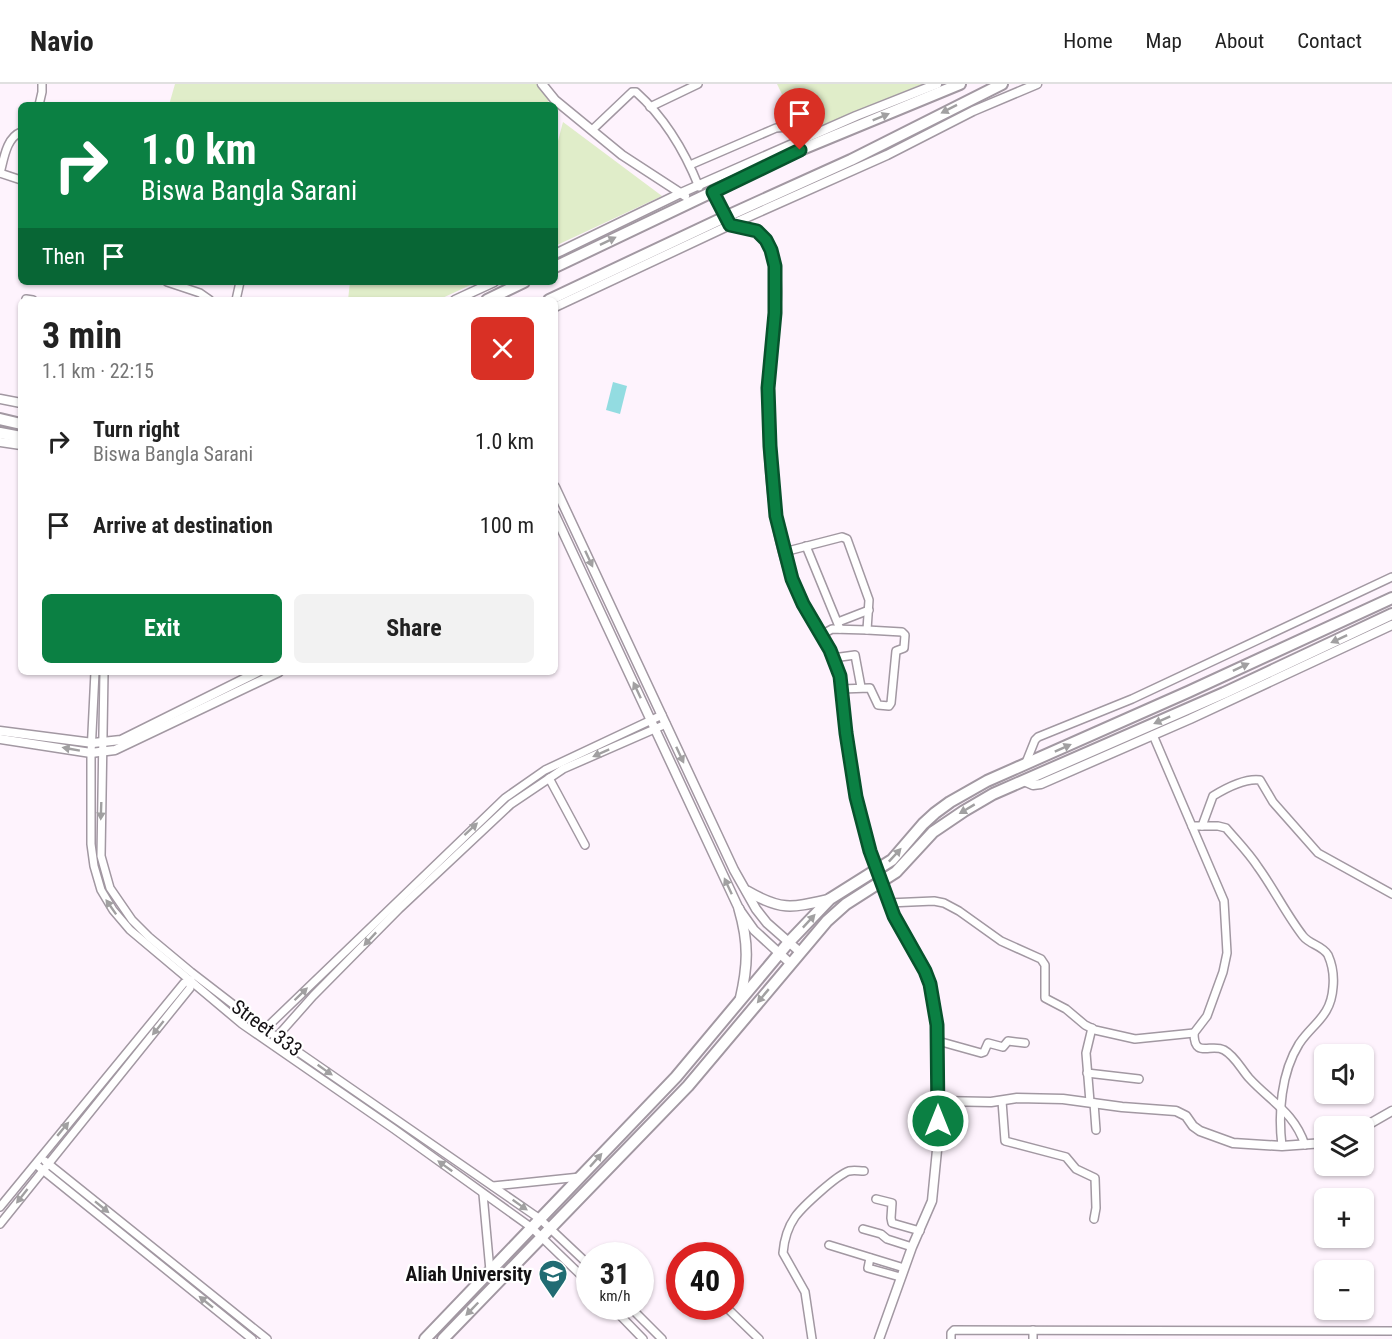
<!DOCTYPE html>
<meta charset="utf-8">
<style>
body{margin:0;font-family:"Roboto Condensed",sans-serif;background:#f2f2f2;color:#222;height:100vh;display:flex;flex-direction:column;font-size:22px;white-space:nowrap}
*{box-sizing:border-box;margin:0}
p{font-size:20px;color:#767676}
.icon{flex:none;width:33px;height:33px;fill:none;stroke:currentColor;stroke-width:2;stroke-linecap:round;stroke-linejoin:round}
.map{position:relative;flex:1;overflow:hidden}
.details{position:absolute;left:18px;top:213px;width:540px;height:378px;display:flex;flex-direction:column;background:#fff;border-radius:9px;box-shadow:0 2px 4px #0004}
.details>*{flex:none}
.top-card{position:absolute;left:18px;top:18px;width:540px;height:183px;border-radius:9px;box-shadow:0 2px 4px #0004;background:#0b8043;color:#fff;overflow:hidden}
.fabs{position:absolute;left:1314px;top:960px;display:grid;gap:12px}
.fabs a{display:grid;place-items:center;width:60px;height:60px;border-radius:9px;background:#fff;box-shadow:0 2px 4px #0004;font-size:30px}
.speed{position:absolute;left:576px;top:1158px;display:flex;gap:12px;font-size:30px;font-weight:700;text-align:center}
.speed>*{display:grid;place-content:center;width:78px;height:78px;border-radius:50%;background:#fff;box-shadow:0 2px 4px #0004;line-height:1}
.speed small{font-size:15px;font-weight:400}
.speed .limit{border:9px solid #d22;background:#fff;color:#111}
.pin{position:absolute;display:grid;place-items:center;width:51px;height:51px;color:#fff;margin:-62px -26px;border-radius:50% 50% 50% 0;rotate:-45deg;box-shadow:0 0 6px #0007}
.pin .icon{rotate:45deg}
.me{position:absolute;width:66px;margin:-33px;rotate:0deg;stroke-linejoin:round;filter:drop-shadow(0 0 4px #0008)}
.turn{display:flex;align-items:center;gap:21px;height:126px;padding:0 24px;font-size:27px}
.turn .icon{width:78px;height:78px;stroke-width:2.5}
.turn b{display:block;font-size:42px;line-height:51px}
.then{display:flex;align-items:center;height:57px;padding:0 24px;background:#0003;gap:12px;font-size:22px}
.round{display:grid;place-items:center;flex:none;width:63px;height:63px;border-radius:9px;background:#f2f2f2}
.overview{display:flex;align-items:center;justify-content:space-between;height:102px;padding:0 24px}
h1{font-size:36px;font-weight:700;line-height:45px}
.primary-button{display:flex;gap:12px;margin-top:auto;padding:12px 24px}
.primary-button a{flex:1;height:69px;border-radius:9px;background:#0b8043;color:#fff;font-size:24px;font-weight:700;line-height:69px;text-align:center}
.primary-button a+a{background:#f2f2f2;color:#222}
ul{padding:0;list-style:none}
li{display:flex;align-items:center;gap:18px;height:84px;padding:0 24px}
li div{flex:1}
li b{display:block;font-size:22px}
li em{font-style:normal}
header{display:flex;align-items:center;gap:36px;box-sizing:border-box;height:84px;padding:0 30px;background:#fff;border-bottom:2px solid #e0e0e0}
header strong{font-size:28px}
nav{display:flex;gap:33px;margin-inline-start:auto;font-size:21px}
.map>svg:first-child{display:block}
.green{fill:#e0edc9}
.water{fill:#93dce1}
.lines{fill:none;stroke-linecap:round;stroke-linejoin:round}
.minor-casing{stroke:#a298a2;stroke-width:10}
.tertiary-casing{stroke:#a298a2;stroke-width:11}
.secondary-casing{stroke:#a298a2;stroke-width:12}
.primary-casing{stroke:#a298a2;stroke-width:14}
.minor{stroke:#fff;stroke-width:7}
.tertiary{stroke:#fff;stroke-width:8}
.secondary{stroke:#fff;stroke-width:9}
.primary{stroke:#fff;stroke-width:10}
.oneway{fill:#a1a0a1}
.route-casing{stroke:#07532c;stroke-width:15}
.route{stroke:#0b8043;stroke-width:10}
.labels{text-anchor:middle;stroke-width:4.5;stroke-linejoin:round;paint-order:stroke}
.street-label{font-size:20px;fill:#141114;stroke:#fff}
.poi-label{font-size:20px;font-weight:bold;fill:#141114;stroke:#fff;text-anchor:end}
</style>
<header>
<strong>Navio</strong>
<nav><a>Home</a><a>Map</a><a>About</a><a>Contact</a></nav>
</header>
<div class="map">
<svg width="1392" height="1255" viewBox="0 0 1392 1255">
<rect width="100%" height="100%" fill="#fef3fd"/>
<g class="green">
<path d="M 175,0 L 539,0 L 549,12 L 548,21 L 169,21 Z"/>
<path d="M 777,0 L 923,0 L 802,51 Z"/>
<path d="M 563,38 L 662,112 L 555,162 L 555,56 L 558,57 Z"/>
<path d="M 350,198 L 477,198 L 438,216 L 348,216 Z"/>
</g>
<path class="water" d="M 613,298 L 627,302 L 620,330 L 606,326 Z"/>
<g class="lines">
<g class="minor-casing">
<g id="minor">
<path d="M 39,21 L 42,8 L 42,0"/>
<path d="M 650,23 L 698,0"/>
<path d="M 592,46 L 632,8 L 636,8 C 664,33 685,68 699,103"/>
<path d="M 690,81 L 776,44 L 789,43"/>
<path d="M 0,89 C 4,75 6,54 21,48"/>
<path d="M 0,89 L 21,96"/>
<path d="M 167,198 L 200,209 L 210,216"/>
<path d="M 26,215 L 33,216"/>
<path d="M 236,216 L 240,198"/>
<path d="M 806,462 L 840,545"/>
<path d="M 784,468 L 842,453 L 847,455 L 869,516 L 867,546 L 832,545 L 821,551"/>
<path d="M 838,538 L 869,526"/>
<path d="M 833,574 L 855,571 L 861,603"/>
<path d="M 95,588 L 91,669 L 91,760 L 94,782 L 101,806 L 113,826 L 130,846 L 242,940 L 394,1045 L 532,1144 L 590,1200"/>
<path d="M 104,588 L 101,772 L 110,804 L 132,836 L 149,853 L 191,888 L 265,945 L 540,1135 L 590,1182"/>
<path d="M 841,605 L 870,604 L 878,621 L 889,622 L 891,619 L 896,567 L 904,564 L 905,551 L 902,548 L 867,546"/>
<path d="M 1153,651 L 1224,817 L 1227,869 L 1223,888 L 1207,932 L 1194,949 C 1194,975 1211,959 1224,966 C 1235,972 1241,985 1249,994 C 1271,1018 1294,1028 1305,1061"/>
<path d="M 1025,681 L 1035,656 L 1038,653 L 1132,615 L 1392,493"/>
<path d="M 549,694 L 585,761"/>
<path d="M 1192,742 L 1218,742 L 1226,744 C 1237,757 1249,769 1258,783 C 1274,805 1286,830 1303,852 C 1310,861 1322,861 1328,871 C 1332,880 1334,893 1333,903 C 1331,933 1313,939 1299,960 C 1281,989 1278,1029 1282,1062"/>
<path d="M 1202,742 L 1213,712 C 1226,704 1245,694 1260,696 L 1273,718 L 1318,769 L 1392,810"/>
<path d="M 888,819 L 934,817 L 944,819 L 959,827 L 1001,857 L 1041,875 L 1045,881 L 1045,914 L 1066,925 L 1085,941 L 1095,946 L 1135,955 L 1194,949"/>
<path d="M 263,947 L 505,714 L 545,686 L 662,631"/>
<path d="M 274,956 L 313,912 L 399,825 L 511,720 L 563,685 L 666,640"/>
<path d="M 938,957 L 981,969 L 984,968 L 988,959 L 1003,963 L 1008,957 L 1025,959"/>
<path d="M 1087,989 L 1139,995"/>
<path d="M 1002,1017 L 1005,1057 L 1066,1073 L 1076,1085 L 1095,1094 L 1096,1124 L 1094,1135"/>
<path d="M 1090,1018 L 1086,969 L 1092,944"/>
<path d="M 1094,1019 L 1096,1046"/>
<path d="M 45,1077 L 267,1255"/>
<path d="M 39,1083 L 252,1255"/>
<path d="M 493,1102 L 580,1093"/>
<path d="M 483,1110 L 490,1187"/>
<path d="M 876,1115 L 892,1119 L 891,1134 L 892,1139 L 920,1147"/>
<path d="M 0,1123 L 184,899 L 191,896"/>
<path d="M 0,1140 L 190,904 L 190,897"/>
<path d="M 863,1145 L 881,1150 L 887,1155 L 912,1163"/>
<path d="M 829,1161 L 904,1184"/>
<path d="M 870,1174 L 868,1184 L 900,1193"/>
<path d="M 611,1222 L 643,1255"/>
<path d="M 629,1222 L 662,1255"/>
<path d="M 725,1222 L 759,1255"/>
<path d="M 812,1255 L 805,1208 L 783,1169 C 784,1157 788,1143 795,1133 C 803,1122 837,1091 849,1087 C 854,1086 859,1087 864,1087"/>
<path d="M 951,1255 L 951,1249 L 954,1246 L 1392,1247"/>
<path d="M 1033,1255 L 1033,1246"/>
</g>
</g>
<g class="tertiary-casing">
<g id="tertiary">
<path d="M 542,0 L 555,16 L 622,71 L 685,112"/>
<path d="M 713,108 L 730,141 C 748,145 762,145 770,165 C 786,202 769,265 768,305 C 767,366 771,448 795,503 C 806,530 824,553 836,579 L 840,592 L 846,649 L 862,741 L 888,819 L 925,887 L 935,923 L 937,941 L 938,1056 L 932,1117 L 912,1163 L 879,1255"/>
<path d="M 555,170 L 681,109 L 856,32 L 937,0"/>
<path d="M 455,216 L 494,198"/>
<path d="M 555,223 L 730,141 L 887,71 L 973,27 L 1037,0"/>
<path d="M 0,315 L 21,319"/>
<path d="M 0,358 L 21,361"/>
<path d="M 555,403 L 734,786 L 756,825 L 767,839 L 800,868"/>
<path d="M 555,431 L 739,825 L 754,846 L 790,879"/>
<path d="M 0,647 L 93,659 L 121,656 L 258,588"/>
<path d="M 0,655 L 91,669 L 115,666 L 279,588"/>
<path d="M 1024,697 L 1033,701 L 1041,700 L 1190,635 L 1392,541"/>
<path d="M 939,1017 L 991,1018 L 1017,1014 L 1063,1015 L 1122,1023 L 1176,1027 L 1186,1032 L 1193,1042 L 1200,1047 L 1233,1059 L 1282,1062 L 1324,1059"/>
<path d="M 1364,1043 L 1392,1027"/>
</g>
</g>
<g class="secondary-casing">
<g id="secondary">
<path d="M 747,807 C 782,827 791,824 830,815"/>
<path d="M 739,825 C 749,859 748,882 740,916"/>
</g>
</g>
<g class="primary-casing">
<g id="primary">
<path d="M 555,183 L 800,66 L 960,0"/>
<path d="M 487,216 L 524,198"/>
<path d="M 549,216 L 725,133 L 851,76 L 1002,0"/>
<path d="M 0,335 L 21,340"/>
<path d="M 0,349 L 21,353"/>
<path d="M 425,1255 L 676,993 L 789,858 L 830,815 L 892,776 L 923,740 L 935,729 L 950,718 L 987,697 L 1188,608 L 1392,514"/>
<path d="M 443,1255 L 688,1002 L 827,837 L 846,820 L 896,788 L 933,748 L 964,727 L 993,710 L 1224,609 L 1392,530"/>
</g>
</g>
<use href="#minor" class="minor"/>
<use href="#tertiary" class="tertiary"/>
<use href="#secondary" class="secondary"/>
<use href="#primary" class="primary"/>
</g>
<defs><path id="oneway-solid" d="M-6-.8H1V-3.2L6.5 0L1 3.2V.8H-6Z" transform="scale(1.5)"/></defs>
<g class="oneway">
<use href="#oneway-solid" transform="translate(949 25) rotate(153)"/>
<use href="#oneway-solid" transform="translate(881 33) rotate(-22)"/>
<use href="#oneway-solid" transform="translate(608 157) rotate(-26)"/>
<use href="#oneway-solid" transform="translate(589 475) rotate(65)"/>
<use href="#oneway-solid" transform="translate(1339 555) rotate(155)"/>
<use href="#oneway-solid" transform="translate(1241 583) rotate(-25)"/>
<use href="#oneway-solid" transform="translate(637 606) rotate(-115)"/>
<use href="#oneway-solid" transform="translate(1162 636) rotate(156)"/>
<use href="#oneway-solid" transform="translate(1063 664) rotate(-24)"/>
<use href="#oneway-solid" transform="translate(71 665) rotate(-170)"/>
<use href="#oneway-solid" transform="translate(601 669) rotate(156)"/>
<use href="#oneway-solid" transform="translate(680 671) rotate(65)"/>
<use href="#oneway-solid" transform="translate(967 725) rotate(149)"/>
<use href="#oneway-solid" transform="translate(101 727) rotate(92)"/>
<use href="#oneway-solid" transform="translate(471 745) rotate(-43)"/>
<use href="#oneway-solid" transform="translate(895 771) rotate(-47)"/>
<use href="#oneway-solid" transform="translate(728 802) rotate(-115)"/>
<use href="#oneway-solid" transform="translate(111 823) rotate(-125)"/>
<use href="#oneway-solid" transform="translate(809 837) rotate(-47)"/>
<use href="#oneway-solid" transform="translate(370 855) rotate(133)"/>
<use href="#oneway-solid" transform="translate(301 910) rotate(-44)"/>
<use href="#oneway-solid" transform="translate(763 912) rotate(130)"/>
<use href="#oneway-solid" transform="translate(158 944) rotate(129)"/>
<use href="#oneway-solid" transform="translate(325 986) rotate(35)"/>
<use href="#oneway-solid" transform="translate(63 1045) rotate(-50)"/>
<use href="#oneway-solid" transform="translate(596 1076) rotate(-48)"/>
<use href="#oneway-solid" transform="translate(445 1082) rotate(-144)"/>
<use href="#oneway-solid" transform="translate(22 1112) rotate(128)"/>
<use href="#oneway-solid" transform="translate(520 1121) rotate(35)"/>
<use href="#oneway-solid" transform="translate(102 1123) rotate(39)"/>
<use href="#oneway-solid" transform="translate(206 1218) rotate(-141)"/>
<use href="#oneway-solid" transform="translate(472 1225) rotate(134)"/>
</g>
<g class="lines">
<g class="route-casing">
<path id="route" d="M 800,66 L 713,108 L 730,141 L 757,147 L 766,156 L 771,166 L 775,182 L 775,229 L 768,304 L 770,362 L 776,432 L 792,495 L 803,520 L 830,566 L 840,592 L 846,649 L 856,713 L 870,767 L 894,832 L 925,887 L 930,900 L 937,941 L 938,1037"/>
</g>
<use href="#route" class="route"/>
</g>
<defs>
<g id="university-pin" transform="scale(1.5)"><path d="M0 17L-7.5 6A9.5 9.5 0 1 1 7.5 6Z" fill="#216c73" stroke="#fff"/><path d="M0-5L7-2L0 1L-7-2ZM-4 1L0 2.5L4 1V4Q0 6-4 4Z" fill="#fff"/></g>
</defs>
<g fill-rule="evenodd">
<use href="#university-pin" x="553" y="1190"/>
</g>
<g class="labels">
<g class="street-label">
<text transform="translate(267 944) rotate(36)" y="7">Street 333</text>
</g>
<g class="poi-label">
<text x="532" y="1197">Aliah University</text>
</g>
</g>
</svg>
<div class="fabs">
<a><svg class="icon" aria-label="sound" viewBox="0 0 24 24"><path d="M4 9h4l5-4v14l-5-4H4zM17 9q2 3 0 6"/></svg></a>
<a><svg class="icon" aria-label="layers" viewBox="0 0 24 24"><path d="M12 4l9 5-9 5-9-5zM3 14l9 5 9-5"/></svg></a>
<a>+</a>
<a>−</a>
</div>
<div class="speed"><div>31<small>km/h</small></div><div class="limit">40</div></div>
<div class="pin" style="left:800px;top:66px;background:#d93025"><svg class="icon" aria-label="arrive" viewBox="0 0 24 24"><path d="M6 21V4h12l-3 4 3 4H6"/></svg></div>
<svg class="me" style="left:938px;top:1037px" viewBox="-20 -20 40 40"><circle r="17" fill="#0b8043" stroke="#fff" stroke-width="3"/><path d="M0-11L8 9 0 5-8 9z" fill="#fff"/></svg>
<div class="top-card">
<div class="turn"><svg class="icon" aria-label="right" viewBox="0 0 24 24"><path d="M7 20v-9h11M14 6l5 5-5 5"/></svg><div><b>1.0 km</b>Biswa Bangla Sarani</div></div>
<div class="then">Then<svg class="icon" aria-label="arrive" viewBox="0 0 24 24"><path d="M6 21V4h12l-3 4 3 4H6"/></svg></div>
</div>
<section class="details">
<div class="overview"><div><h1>3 min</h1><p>1.1 km · 22:15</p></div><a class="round" style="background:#d93025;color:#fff"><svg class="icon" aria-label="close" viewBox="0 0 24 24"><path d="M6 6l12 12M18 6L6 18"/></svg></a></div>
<ul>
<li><svg class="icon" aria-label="right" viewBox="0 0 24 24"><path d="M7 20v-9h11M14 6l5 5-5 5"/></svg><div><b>Turn right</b><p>Biswa Bangla Sarani</p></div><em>1.0 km</em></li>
<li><svg class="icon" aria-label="arrive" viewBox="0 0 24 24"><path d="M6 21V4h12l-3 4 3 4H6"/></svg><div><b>Arrive at destination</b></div><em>100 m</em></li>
</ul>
<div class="primary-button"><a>Exit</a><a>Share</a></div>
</section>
</div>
